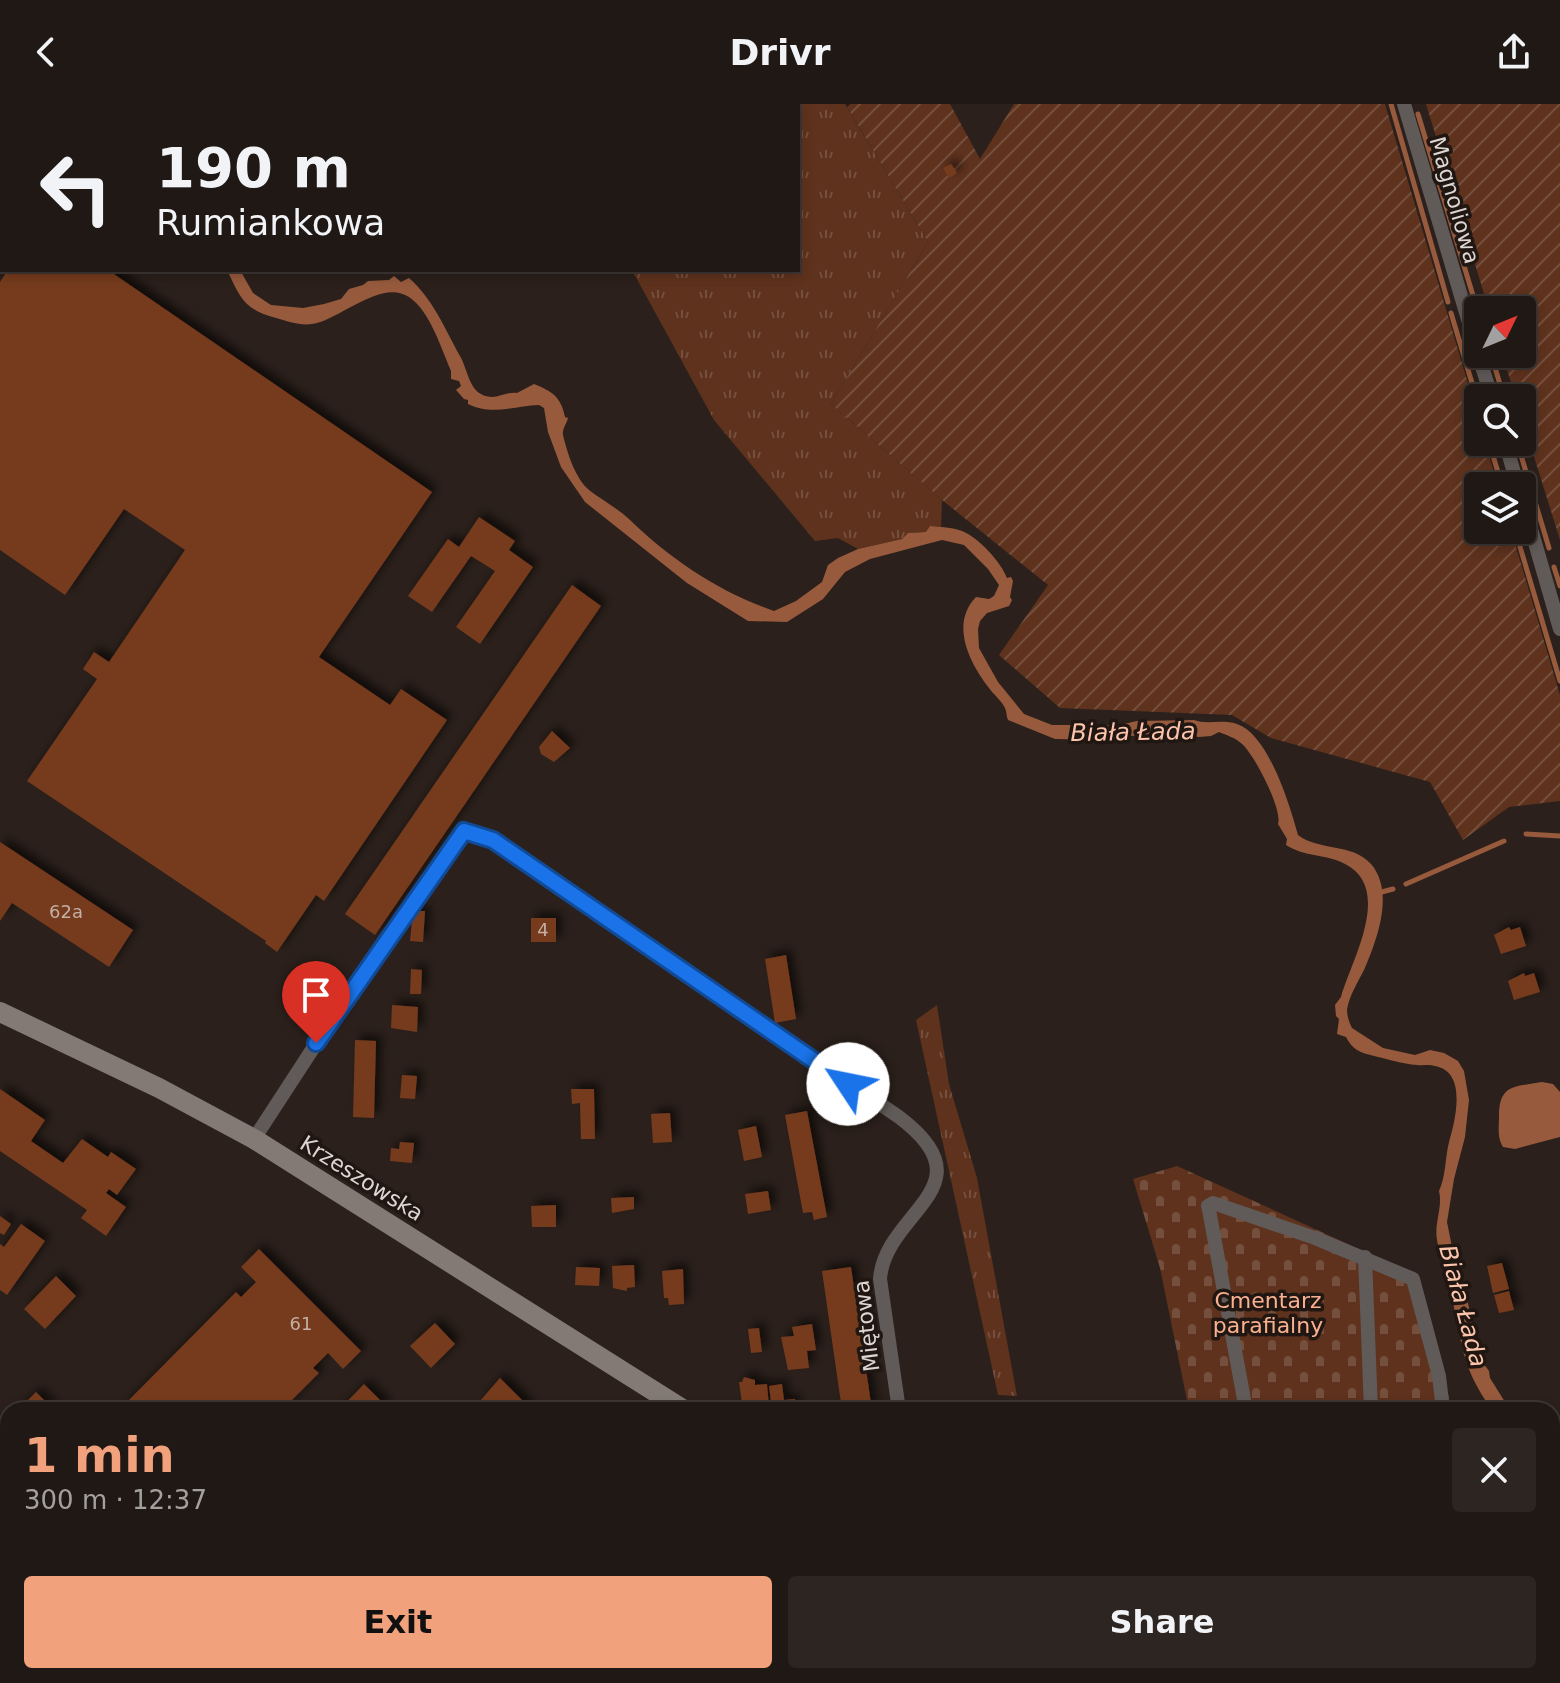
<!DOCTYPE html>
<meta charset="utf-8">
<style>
body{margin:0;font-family:"DejaVu Sans",sans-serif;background:#2d2522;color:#f1f3f6;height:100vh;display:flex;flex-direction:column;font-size:30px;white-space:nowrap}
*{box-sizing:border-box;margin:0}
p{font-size:26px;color:#a2a0a0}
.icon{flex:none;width:44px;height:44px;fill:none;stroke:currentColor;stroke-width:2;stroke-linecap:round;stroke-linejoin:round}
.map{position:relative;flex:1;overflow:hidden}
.panel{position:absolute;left:0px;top:1298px;width:1560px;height:282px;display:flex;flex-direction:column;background:#201814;border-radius:24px 24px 0 0;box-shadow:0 4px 12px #0003,0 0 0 2px #3d3734}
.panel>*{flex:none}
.banner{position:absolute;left:0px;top:0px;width:800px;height:168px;box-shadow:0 4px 12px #0003,0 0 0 2px #3d3734;background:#201814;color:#f1f3f6;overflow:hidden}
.needle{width:52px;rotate:47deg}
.fabs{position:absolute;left:1464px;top:192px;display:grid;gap:16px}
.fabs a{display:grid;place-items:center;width:72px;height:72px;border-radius:8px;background:#201814;box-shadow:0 4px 12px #0003,0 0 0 2px #3d3734;font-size:40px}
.pin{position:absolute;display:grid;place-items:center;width:68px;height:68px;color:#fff;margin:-82px -34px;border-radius:50% 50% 50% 0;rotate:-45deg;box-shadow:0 0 8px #0007}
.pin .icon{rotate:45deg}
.me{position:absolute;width:88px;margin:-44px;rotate:304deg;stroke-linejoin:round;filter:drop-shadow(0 0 6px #0008)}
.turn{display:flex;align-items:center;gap:28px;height:168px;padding:0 24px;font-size:36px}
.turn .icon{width:104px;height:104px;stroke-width:2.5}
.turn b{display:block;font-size:56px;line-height:68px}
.round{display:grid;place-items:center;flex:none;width:84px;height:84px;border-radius:8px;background:#2d2522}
.head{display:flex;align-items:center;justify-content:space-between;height:136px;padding:0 24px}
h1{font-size:48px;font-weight:800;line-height:60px;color:#f1a17c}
.button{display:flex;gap:16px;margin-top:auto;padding:16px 24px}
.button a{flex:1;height:92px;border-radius:8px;background:#f1a17c;color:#111;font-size:32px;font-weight:800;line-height:92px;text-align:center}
.button a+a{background:#2d2522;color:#f1f3f6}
header{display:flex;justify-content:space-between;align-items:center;height:104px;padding:0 24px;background:#201814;font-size:36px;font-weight:800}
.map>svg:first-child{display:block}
.grass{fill:url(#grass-tufts)}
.cemetery{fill:url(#cemetery-stones)}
.garden{fill:url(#garden-furrows)}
.water{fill:#975a3d}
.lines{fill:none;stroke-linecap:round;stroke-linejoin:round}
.stream{stroke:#975a3d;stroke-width:5}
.building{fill:#753b1e;filter:url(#shadow)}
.street{stroke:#605a58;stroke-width:14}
.secondary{stroke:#837a75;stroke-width:20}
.route-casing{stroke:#114b97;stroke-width:20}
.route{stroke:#1a73e8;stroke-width:14}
.labels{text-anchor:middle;stroke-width:7;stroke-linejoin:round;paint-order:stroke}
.number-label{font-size:18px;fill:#c4afa6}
.street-label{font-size:22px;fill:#ded6d3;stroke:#211712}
.park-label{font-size:22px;fill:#f8b08e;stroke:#211712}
.water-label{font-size:24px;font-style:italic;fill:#fcc4ab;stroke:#211712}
</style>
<header><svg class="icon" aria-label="back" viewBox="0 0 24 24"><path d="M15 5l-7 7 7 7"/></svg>Drivr<svg class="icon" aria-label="share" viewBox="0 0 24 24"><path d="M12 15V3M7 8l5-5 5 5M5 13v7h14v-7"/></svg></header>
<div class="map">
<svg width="1560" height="1579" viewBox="0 0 1560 1579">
<defs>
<pattern id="grass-tufts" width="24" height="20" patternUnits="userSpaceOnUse" patternTransform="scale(2)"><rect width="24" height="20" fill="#5e321d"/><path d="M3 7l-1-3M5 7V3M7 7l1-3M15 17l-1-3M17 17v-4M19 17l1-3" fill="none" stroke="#754f3d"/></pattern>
<pattern id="cemetery-stones" width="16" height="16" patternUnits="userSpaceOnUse" patternTransform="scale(2)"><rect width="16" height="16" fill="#5e321d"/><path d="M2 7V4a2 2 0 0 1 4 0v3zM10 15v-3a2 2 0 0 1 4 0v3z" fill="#754f3d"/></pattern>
<pattern id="garden-furrows" width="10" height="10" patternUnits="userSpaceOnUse" patternTransform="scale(2)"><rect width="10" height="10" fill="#5e321d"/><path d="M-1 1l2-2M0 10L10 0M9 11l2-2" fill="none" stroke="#754f3d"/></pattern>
<filter id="shadow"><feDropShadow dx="5.5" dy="-5.5" stdDeviation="4" flood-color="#0009"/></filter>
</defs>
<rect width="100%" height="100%" fill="#2b201b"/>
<g class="grass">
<path d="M 520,0 L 845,0 L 928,138 L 831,300 L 942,396 L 941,423 L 930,422 L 927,428 L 908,429 L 902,435 L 858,445 L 838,434 L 815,437 L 714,316 L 632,166 L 798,166 L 798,2 Z"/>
<path d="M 937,901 L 949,980 L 977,1074 L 1017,1292 L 998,1291 L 916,916 Z"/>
</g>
<g class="cemetery">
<path d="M 1177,1062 L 1418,1172 L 1452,1306 L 1189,1306 L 1160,1164 L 1133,1075 Z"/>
<path d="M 1552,1398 L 1558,1402 L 1560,1426 L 1560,1579 L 1240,1579 L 1239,1572 L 1552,1572 Z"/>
</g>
<g class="garden">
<path d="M 851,0 L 950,0 L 980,55 L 1014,0 L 1385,0 L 1478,313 L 1478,338 L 1485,338 L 1498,382 L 1478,382 L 1478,426 L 1511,426 L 1560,591 L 1560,697 L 1509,703 L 1463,736 L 1430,678 L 1271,634 L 1232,611 L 1060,604 L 999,551 L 1048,481 L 942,396 L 831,300 L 928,138 L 847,3 Z"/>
<path d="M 1426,0 L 1560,0 L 1560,436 L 1522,314 L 1522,294 L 1516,294 L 1502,250 L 1522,250 L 1522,206 L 1489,206 Z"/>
</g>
<g class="water">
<path d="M 227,166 L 240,166 L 253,189 L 271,201 L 303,204 L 324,200 L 341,195 L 349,185 L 363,181 L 368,177 L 389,176 L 394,172 L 401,178 L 409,174 C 433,195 445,225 460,252 C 467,264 469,284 481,290 C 495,298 505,287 517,289 L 534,280 C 551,287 561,292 565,313 L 568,314 C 567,319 562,325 563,331 C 567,348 575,374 589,386 C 602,396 617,404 629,415 C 670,455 719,488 774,507 L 796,497 L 822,478 L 828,461 L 838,454 L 858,445 L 902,435 L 908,429 L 926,428 L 930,422 C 940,423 952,423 962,427 C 979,434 1001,458 1007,474 L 1011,473 L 1013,477 L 1010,493 L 1012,496 L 1009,502 L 987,509 L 980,517 L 978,525 L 979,544 L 998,578 L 1024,610 L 1052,621 L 1119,621 L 1137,617 L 1194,616 C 1207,621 1222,615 1237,620 C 1268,630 1290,701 1298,731 C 1318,747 1353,739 1371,760 C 1395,788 1377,836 1364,866 C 1358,878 1349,892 1347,906 C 1347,912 1349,918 1352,924 L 1383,944 L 1415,951 L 1430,946 L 1444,949 L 1458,957 L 1464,967 L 1469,996 L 1465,1033 L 1454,1075 L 1447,1118 L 1455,1158 L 1467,1194 L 1478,1252 L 1489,1267 L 1490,1274 L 1510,1306 L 1492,1306 C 1460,1261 1463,1240 1451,1190 C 1447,1172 1440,1154 1437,1136 C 1434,1119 1443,1103 1439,1087 C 1446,1072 1445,1054 1449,1038 C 1455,1017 1468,968 1435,962 C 1429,960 1423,962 1417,961 C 1402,960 1388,955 1374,952 C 1359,948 1353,946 1346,933 L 1337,930 L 1339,915 L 1336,912 L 1335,901 L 1341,893 C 1351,857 1394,785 1345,760 C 1327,750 1304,753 1286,741 L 1287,735 L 1278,720 C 1283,706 1254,650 1242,640 C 1236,634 1226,631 1219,628 L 1211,632 L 1199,633 L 1180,630 L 1129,632 L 1112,636 L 1055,635 L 1008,616 C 1006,612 1007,608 1005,604 C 1002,597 993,590 989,584 C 969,558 950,520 976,493 L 989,495 L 994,492 L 999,481 L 988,465 L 964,441 L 942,436 L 870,455 L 845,468 L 823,495 L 787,518 L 748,517 L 687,479 L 585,398 L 561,363 L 548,328 L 544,304 L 539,301 C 514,302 492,312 468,300 L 468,296 L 464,295 L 456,286 L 461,282 L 459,277 L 451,275 L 451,267 C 441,244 430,207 409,193 C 381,174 338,217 312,220 C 300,222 287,217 276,214 C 244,205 241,195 227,166 Z"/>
<path d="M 1542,978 L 1553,980 L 1560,988 L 1560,1033 L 1515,1045 L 1503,1043 C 1497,1033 1499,1024 1499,1012 C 1499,980 1515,983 1542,978 Z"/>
</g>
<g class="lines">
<g class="stream">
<path d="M 1391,0 L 1448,198"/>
<path d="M 1418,10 L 1478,208"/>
<path d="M 1451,209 L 1478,299"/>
<path d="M 1491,250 L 1504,294"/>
<path d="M 1489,338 L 1502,382"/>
<path d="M 1517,338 L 1549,444"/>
<path d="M 1515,426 L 1560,577"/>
<path d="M 1554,463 L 1560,482"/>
<path d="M 1526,730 L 1560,732"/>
<path d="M 1406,780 L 1504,737"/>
<path d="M 1378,789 L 1393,785"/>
</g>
</g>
<g class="building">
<path d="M 951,60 L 957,69 L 949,74 L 943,64 Z"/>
<path d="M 8,166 L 108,166 L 432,388 L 319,553 L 390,601 L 401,585 L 447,616 L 324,797 L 316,791 L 277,848 L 265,839 L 266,837 L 27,677 L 97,575 L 83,565 L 94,548 L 109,558 L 185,446 L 124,405 L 65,491 L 0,446 L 0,178 Z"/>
<path d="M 479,413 L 515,437 L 509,446 L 533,463 L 480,540 L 456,523 L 495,467 L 471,452 L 432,508 L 408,492 L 448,435 L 459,443 Z"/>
<path d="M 572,481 L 601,502 L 375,831 L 345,810 Z"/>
<path d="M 552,627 L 570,644 L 554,658 L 541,650 L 539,643 Z"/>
<path d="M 0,738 L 133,826 L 109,863 L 12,799 L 0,817 Z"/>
<path d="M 413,807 L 425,807 L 423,838 L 410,837 Z"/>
<rect x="531" y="814" width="25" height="24"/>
<path d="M 1509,823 L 1511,826 L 1520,823 L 1526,842 L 1501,850 L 1494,831 Z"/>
<path d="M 786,851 L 796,915 L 775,919 L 765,855 Z"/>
<path d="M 411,865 L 422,866 L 421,890 L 410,890 Z"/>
<path d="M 1524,869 L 1525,872 L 1534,869 L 1540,888 L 1514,896 L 1508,877 Z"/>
<path d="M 392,901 L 418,903 L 417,928 L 391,924 Z"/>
<path d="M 355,936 L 376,937 L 374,1014 L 353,1013 Z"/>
<path d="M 402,971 L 417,972 L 415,995 L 400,994 Z"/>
<path d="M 0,985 L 45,1016 L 31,1037 L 63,1059 L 82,1035 L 108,1053 L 111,1048 L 136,1065 L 117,1091 L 109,1085 L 106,1089 L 126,1103 L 106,1132 L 81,1114 L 87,1106 L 0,1047 Z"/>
<path d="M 571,985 L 594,985 L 595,1035 L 581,1035 L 580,999 L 572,1000 Z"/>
<path d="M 807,1007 L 827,1113 L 814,1116 L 812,1108 L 803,1109 L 785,1011 Z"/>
<path d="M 670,1009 L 672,1038 L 653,1039 L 651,1010 Z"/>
<path d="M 756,1022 L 762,1053 L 744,1057 L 738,1026 Z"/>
<path d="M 400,1038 L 414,1039 L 412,1059 L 390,1057 L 391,1044 L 399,1045 Z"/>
<path d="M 768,1087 L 771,1106 L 748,1110 L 745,1090 Z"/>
<path d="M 634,1093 L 634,1105 L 612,1109 L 611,1094 Z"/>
<path d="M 556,1101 L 556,1123 L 532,1123 L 531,1102 Z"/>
<path d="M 0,1112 L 11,1120 L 4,1131 L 0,1129 Z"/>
<path d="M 21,1120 L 45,1137 L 7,1191 L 0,1186 L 0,1140 L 4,1143 Z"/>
<path d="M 259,1145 L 361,1247 L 343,1265 L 328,1249 L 313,1264 L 319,1269 L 282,1306 L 129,1306 L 124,1301 L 236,1188 L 241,1193 L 256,1178 L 241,1163 Z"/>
<path d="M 1502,1159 L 1509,1185 L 1493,1189 L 1487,1162 Z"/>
<path d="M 634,1161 L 635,1183 L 627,1184 L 627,1187 L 613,1184 L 612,1162 Z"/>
<path d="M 576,1163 L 600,1164 L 599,1182 L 575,1181 Z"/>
<path d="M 851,1163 L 872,1306 L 842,1306 L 822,1167 Z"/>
<path d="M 683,1165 L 684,1200 L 669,1201 L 668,1194 L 664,1194 L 662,1167 Z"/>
<path d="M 56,1172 L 76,1192 L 45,1225 L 24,1205 Z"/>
<path d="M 1509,1187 L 1514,1206 L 1499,1209 L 1494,1191 Z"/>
<path d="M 435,1219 L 455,1240 L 431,1264 L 410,1242 Z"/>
<path d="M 812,1220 L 816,1246 L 807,1247 L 809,1264 L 788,1266 L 781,1233 L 794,1232 L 792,1223 Z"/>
<path d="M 759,1224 L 762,1248 L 751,1249 L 748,1225 Z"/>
<path d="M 744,1273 L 755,1276 L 755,1281 L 767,1280 L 769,1303 L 743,1306 L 739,1278 L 742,1278 Z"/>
<path d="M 500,1274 L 532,1306 L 489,1306 L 480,1297 Z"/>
<path d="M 364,1280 L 386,1302 L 381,1306 L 339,1306 Z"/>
<path d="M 782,1280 L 784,1296 L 795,1295 L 796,1306 L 772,1306 L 769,1282 Z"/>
<path d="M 36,1288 L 54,1306 L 18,1306 Z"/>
<path d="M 8,1319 L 8,1563 L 0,1556 L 0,1322 Z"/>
<path d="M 472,1572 L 514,1572 L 521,1579 L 479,1579 Z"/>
<path d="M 534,1572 L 544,1572 L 551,1579 L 527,1579 Z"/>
<path d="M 560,1572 L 581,1572 L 574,1579 L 559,1579 L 556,1576 Z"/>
<path d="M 614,1572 L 639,1572 L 632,1579 L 607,1579 Z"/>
<path d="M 680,1572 L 723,1572 L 715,1579 L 682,1579 L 677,1574 Z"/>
<path d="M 768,1572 L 796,1572 L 789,1579 L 761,1579 Z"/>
<path d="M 827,1572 L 840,1572 L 847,1579 L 820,1579 Z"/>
<path d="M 882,1572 L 933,1572 L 926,1579 L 888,1579 Z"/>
<path d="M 954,1572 L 995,1572 L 989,1579 L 961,1579 Z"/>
<path d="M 1136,1572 L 1164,1572 L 1166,1579 L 1138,1579 Z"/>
</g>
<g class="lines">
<g class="street">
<path d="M 1404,0 L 1478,249"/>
<path d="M 1478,250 L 1492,294"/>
<path d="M 1505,338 L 1518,382"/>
<path d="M 1522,394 L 1560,525"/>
<path d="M 254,1035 L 351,886 L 464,727 L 493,736 L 899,1013 C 992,1083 885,1107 880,1175 L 899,1306"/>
<path d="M 1365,1153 L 1371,1306"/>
<path d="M 1246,1306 L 1209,1106 L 1208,1102 L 1213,1099 L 1315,1134 L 1413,1175 L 1439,1272 L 1443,1306"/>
<path d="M 1293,1572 L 1295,1579"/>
<path d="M 1381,1572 L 1381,1579"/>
<path d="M 1466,1572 L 1467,1579"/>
</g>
<g class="secondary">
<path d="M 0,908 L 159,984 L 254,1035 L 684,1306"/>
<path d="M 1058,1572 L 1067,1579"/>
</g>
</g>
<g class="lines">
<g class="route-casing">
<path id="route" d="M 316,939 L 464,727 L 493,736 L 848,980"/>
</g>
<use href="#route" class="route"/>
</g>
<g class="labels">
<g class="number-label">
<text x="66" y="814">62a</text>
<text x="543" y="832">4</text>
<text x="301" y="1226">61</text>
</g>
<g class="street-label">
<text transform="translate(1455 96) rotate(74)" y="8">Magnoliowa</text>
<text transform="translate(362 1074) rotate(32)" y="8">Krzeszowska</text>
<text transform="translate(866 1222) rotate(-97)" y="8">Miętowa</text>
</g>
<g class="park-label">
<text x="1268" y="1204">Cmentarz<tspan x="1268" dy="25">parafialny</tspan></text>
</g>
<g class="water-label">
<text transform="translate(1133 628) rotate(-1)" y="8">Biała Łada</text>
<text transform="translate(1463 1202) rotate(75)" y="8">Biała Łada</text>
</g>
</g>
</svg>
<div class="fabs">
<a><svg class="needle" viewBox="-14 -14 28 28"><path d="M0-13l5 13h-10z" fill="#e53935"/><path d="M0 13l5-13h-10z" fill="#a2a0a0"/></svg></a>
<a><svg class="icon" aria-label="search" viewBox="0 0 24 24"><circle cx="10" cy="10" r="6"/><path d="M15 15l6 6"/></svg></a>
<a><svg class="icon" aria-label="layers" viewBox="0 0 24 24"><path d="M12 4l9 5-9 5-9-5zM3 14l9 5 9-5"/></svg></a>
</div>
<div class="pin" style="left:316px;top:939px;background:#d93025"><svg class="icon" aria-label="arrive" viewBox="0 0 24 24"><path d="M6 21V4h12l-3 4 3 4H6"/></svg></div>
<svg class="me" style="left:848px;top:980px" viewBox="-20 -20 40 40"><circle r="19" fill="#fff"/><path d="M0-13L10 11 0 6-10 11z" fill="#1a73e8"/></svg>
<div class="banner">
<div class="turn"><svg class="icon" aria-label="left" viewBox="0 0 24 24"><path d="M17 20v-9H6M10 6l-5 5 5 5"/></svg><div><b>190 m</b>Rumiankowa</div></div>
</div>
<section class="panel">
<div class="head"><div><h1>1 min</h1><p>300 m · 12:37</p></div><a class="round"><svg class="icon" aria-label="close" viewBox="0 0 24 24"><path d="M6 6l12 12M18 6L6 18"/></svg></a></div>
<div class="button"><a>Exit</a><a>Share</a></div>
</section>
</div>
